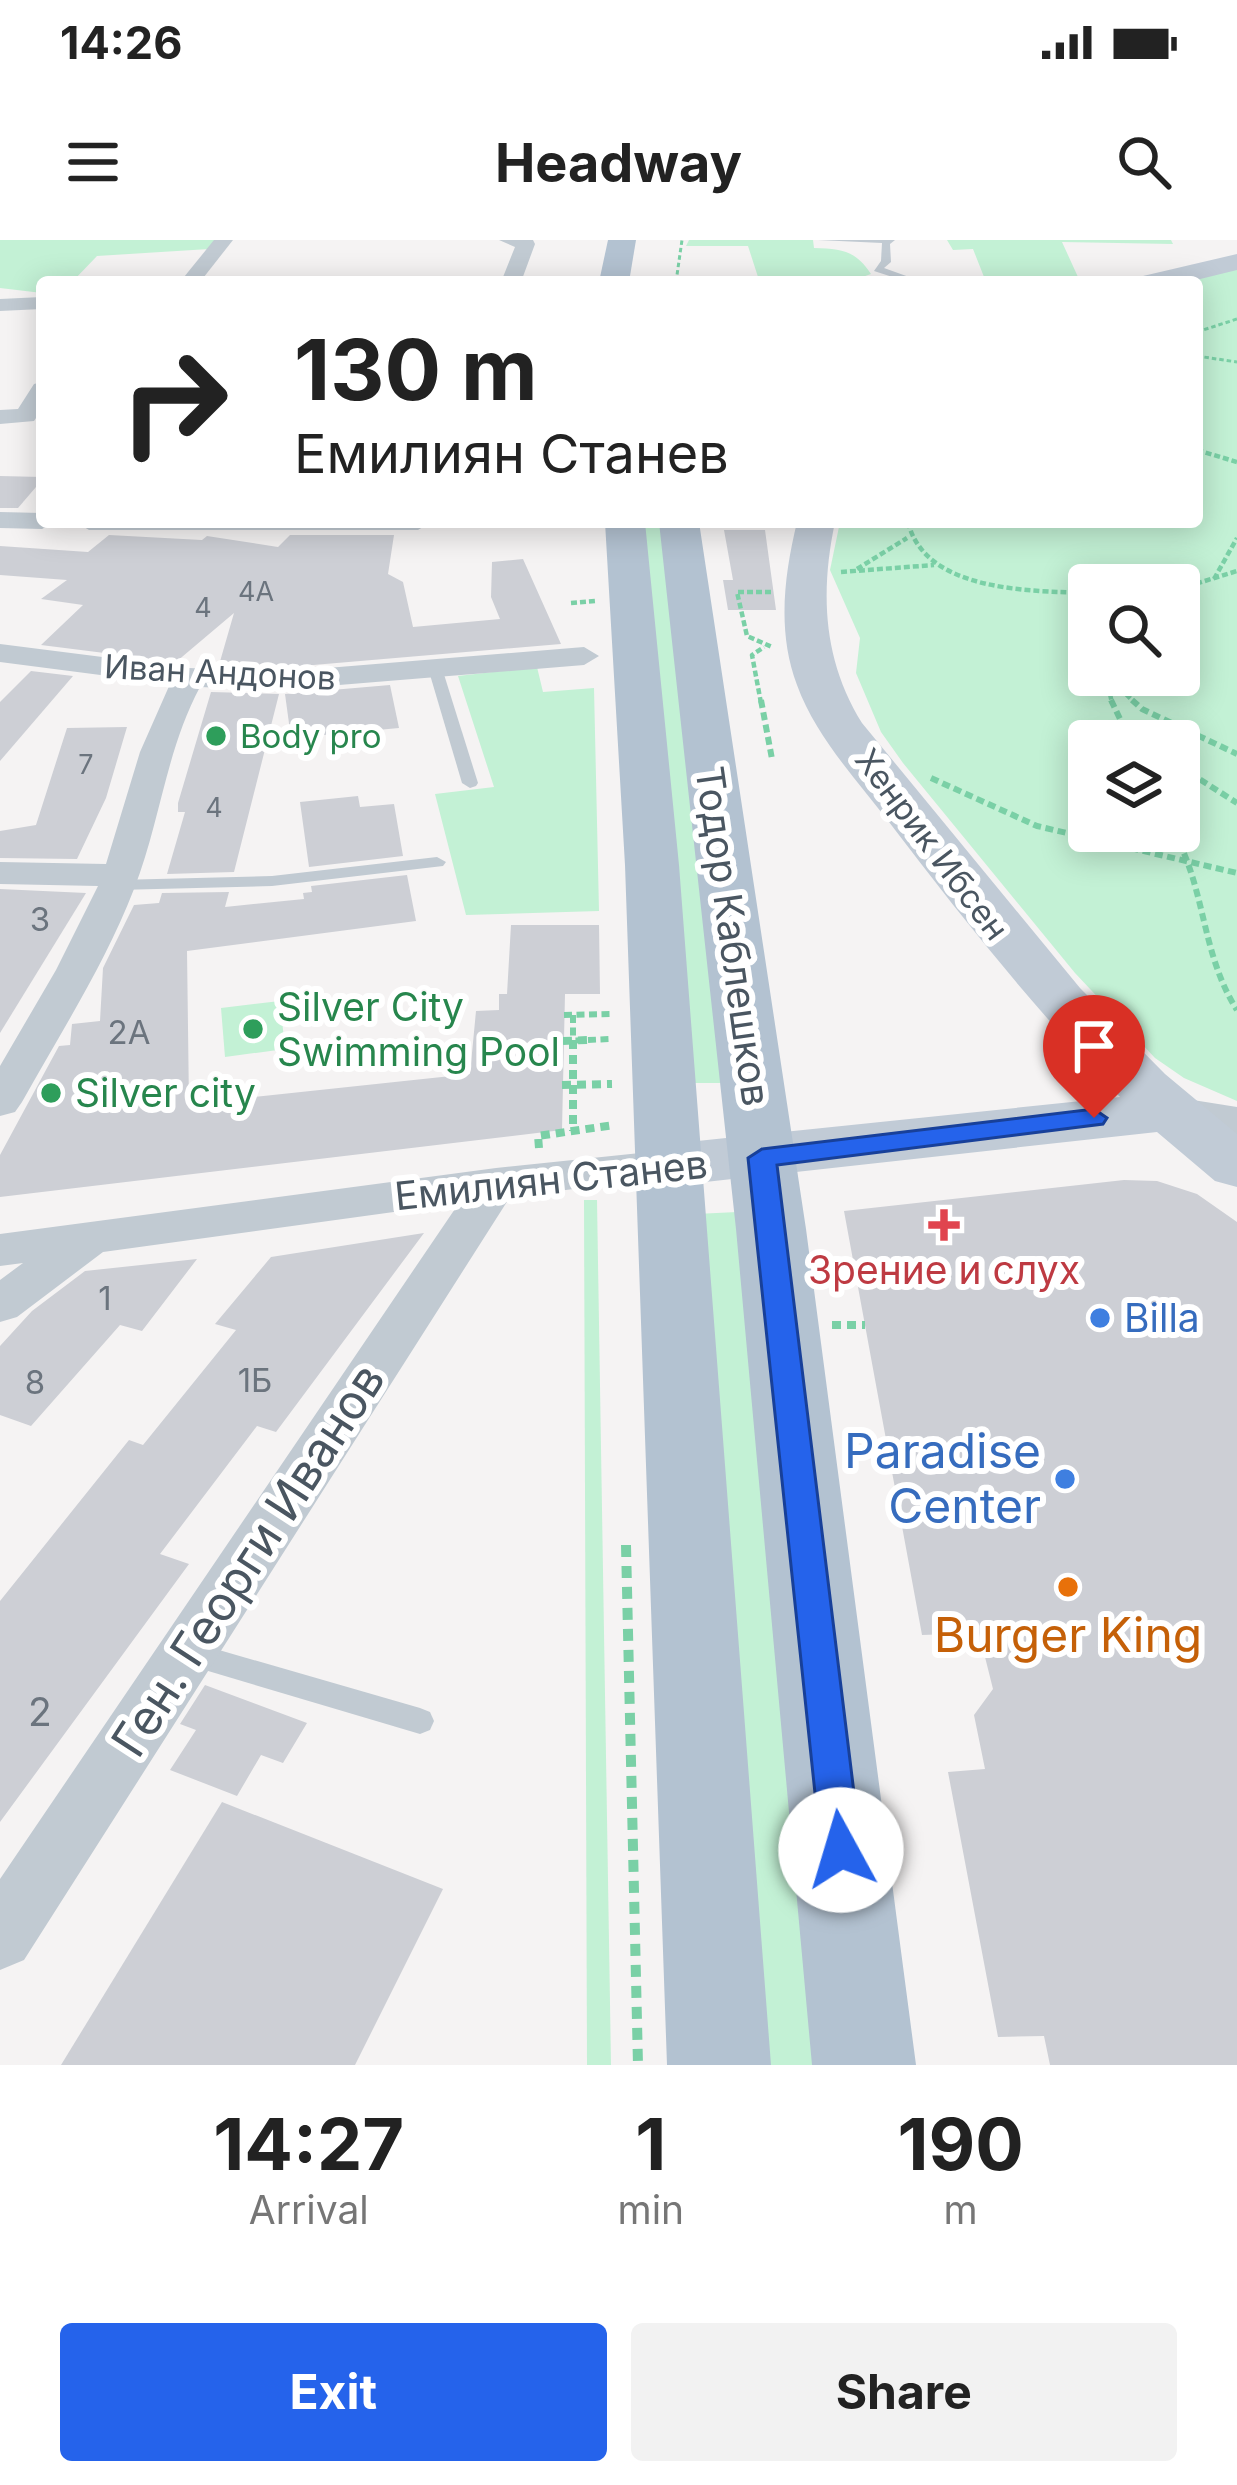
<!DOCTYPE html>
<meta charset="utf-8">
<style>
body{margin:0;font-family:Inter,sans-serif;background:#f2f2f2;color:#222;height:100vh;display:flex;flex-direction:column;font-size:45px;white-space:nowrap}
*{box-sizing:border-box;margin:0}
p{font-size:39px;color:#767676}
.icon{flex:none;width:66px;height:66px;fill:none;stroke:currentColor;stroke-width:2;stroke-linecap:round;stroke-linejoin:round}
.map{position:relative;height:1825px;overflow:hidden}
.panel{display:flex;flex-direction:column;background:#fff;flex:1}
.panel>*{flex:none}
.banner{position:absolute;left:36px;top:36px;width:1167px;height:252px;border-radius:12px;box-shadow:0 6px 30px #0003;background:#fff;color:#222;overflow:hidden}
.controls{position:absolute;left:1068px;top:324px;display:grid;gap:24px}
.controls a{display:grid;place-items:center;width:132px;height:132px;border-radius:12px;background:#fff;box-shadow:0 6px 30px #0003;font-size:60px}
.pin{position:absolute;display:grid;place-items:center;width:102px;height:102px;color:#fff;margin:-123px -51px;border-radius:50% 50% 50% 0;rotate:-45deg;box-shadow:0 0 12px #0007}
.pin .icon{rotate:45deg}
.me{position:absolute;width:132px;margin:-66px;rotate:354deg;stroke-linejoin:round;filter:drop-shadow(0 0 9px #0008)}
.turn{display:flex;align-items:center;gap:42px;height:252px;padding:0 60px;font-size:54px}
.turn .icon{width:156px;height:156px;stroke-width:2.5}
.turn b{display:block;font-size:84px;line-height:102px}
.eta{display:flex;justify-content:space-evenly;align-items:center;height:204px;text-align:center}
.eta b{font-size:72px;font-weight:700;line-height:84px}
.button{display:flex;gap:24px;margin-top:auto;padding:24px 60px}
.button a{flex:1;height:138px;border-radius:12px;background:#2563eb;color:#fff;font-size:48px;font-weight:700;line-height:138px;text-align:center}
.button a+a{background:#f2f2f2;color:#222}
.status{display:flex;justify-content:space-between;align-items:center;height:84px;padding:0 60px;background:#fff;direction:ltr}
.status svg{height:33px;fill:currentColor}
header{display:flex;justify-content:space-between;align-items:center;height:156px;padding:0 60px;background:#fff;font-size:54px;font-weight:700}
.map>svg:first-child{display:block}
.green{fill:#c3f1d5;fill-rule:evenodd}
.building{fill:#cdcfd5}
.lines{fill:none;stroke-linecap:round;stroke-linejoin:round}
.path-far4{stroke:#7ad0a6;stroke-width:3;stroke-dasharray:4.5 3;stroke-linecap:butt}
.path-far3{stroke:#7ad0a6;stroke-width:4.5;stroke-dasharray:6 3;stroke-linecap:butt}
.path-far2{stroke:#7ad0a6;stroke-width:6;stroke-dasharray:8 4.5;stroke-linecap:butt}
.path-far1{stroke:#7ad0a6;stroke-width:8;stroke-dasharray:9 6;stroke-linecap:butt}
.path{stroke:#7ad0a6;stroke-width:10;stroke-dasharray:12 9;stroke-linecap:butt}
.lane{fill:#c1cad2;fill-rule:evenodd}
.street{fill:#c1cad2;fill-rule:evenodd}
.secondary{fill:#c1cbd6;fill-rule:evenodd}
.primary{fill:#b3c2d1;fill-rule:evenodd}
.route{fill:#2563eb;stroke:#184099;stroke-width:3}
.leisure-dot{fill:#2e9e5b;stroke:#fff;stroke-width:4.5}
.health-dot{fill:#e0444e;stroke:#fff;stroke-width:4.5}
.shop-dot{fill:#3f7fe0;stroke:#fff;stroke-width:4.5}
.food-dot{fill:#e8710a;stroke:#fff;stroke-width:4.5}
.labels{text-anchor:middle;stroke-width:12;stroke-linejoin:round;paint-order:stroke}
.far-number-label{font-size:27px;fill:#6b747e}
.far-street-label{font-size:33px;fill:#4a5661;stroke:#fff}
.far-leisure-label{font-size:33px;fill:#27864d;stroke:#fff;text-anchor:start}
.number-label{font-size:33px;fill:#6b747e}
.street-label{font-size:39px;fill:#4a5661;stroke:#fff}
.leisure-label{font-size:39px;fill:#27864d;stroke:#fff;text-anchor:start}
.health-label{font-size:39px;fill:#be3a42;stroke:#fff}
.shop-label{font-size:39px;fill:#366cbe;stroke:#fff;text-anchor:start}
.near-number-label{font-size:39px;fill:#6b747e}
.near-shop-label{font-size:48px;fill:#366cbe;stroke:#fff;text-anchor:end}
.near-street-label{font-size:48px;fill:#4a5661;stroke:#fff}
.near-food-label{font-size:48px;fill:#c56008;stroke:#fff}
</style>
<div class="status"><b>14:26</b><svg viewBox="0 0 49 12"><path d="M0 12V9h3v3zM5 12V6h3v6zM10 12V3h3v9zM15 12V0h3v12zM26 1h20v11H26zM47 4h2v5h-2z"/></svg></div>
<header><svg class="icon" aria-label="menu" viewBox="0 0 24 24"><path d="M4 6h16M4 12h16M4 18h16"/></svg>Headway<svg class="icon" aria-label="search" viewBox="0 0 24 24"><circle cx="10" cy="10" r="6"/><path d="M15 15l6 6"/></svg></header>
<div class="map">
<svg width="1237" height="1825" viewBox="0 0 1237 1825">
<rect width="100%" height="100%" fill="#f5f3f3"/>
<g class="green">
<path d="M 0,0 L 216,0 L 209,9 L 97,16 L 72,42 L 42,42 L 42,53 L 0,48 Z"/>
<path d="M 689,0 L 813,0 L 814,8 C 842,9 855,10 871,34 C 841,45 789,46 758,37 L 748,6 L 686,6 Z"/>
<path d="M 947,0 L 1171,0 L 1173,4 L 1062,2 L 1078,37 L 1060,42 L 986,42 L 973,9 L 953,10 Z"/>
<path d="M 1237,27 L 1237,861 L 1184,838 L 1155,818 L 1075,733 L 903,523 L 881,492 L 856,433 L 860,398 L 830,330 L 840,282 L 1197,282 L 1197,42 L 1169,42 ZM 1089,345 L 1179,345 L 1179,435 L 1089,435 ZM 1089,501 L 1179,501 L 1179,591 L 1089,591 Z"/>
<path d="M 639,282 L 666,282 L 722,843 L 687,843 Z"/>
<path d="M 537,427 L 543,452 L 594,448 L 599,671 L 466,675 L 435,554 L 494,547 L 458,436 Z"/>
<path d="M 280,761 L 285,809 L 225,817 L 221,768 Z"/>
<path d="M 584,960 L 597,960 L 611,1825 L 587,1825 Z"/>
<path d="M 737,972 L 822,1825 L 758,1825 L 696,974 Z"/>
</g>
<g class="building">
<path d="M 0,236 L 42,237 L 42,240 L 18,268 L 0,268 Z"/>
<path d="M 724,290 L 765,290 L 776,370 L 728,370 L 723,340 L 733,340 Z"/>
<path d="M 109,295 L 202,300 L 207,296 L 278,307 L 290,295 L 394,295 L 388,334 L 403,342 L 413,387 L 500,379 L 491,357 L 492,322 L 523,319 L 561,404 L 278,428 L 219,425 L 234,373 L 176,422 L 41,405 L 83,365 L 41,359 L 67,340 L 0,335 L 0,306 L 88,312 Z"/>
<path d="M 31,431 L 73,436 L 0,521 L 0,462 Z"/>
<path d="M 390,445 L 399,488 L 291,498 L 285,454 Z"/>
<path d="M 211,452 L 279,454 L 234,632 L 167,634 L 185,572 L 178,572 L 178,563 Z"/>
<path d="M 127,487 L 106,558 L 77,619 L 0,618 L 0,591 L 36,585 L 67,488 Z"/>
<path d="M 358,556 L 360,567 L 394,564 L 403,616 L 309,627 L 300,562 Z"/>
<path d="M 407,635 L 416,681 L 187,711 L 189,864 L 470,834 L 476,771 L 499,770 L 499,754 L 507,754 L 511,685 L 599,685 L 600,754 L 565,754 L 562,890 L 0,957 L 0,915 L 47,828 L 59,806 L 70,805 L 72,784 L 100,781 L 103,728 L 134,665 L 159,663 L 162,653 L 229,652 L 225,667 L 304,659 L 303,653 L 312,652 L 311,646 Z"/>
<path d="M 0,649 L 86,653 L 0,793 Z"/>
<path d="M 1124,940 L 1157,941 L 1197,954 L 1237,982 L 1237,1825 L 1050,1825 L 1044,1796 L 998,1797 L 948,1532 L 985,1529 L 974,1475 L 993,1449 L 979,1393 L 922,1395 L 844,971 Z"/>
<path d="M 424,993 L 276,1192 L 257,1186 L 160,1314 L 189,1324 L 0,1582 L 0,1361 L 129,1200 L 143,1205 L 236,1090 L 215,1084 L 271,1017 Z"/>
<path d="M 197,1019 L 142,1091 L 120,1085 L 31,1186 L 0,1175 L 0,1106 L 32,1071 L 85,1031 Z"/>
<path d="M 205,1445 L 307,1483 L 283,1523 L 261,1515 L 237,1556 L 170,1530 L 196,1490 L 180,1484 Z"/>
<path d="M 222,1562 L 443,1649 L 355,1825 L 61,1825 Z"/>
</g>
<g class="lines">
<g class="path-far4">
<path d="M 676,42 L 682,0"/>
<path d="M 1197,92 L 1237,79"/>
<path d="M 1197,116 L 1237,122"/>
</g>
<g class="path-far3">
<path d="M 1197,210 L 1237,222"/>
<path d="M 908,282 C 925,352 1030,351 1089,353"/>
<path d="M 857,329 L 907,298"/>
<path d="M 841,332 L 934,325"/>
<path d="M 1214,339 L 1237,298"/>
<path d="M 1179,349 L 1237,331"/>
<path d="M 771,352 L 737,352 L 747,396 L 772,407"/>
<path d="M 571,363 L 596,361"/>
<path d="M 1107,435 L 1135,463"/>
<path d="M 1106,436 L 1112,463"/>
<path d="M 761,463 L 752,415 L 764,407"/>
</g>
<g class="path-far2">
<path d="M 761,460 L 772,519"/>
<path d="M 1111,460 L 1121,481 L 1140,501"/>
<path d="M 1132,460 L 1142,469 L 1237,514"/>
<path d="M 1179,526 L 1237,563"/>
<path d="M 931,538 L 1037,586 L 1237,633"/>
<path d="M 1173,591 C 1206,648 1201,714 1237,770"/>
<path d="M 564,775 L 610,774"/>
<path d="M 573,775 L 573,803"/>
<path d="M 563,801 L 611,799"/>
</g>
<g class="path-far1">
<path d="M 573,800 L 573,891"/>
<path d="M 563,801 L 587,800"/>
<path d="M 562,845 L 612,844"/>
<path d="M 539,908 L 538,896 L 614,885"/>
<path d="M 832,1085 L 865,1085"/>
</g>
<path class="path" d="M 626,1305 L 638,1825"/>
<g class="lane">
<path d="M 818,0 L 895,0 L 890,4 L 891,22 L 884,28 L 923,42 L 908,42 L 874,31 L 881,21 L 882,3 Z"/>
<path d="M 435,424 L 442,428 L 478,543 L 476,546 L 470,548 L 462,543 L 428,428 Z"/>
<path d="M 437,617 L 446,622 L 443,626 L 272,646 L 117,650 L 108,645 L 117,640 L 272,636 Z"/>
<path d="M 188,1401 L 420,1468 L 430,1472 L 434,1481 L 430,1490 L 420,1494 L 188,1425 L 178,1421 L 174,1413 L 178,1405 Z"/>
</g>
<g class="street">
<path d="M 214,0 L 233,0 L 200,42 L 180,42 Z"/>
<path d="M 499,0 L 533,0 L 535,4 L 521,42 L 501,42 L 515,7 Z"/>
<path d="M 42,57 L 42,69 L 0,71 L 0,59 Z"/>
<path d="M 42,142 L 42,169 L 34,181 L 0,184 L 0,170 L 18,169 L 34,144 Z"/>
<path d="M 0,272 L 42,273 L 42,282 L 55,282 L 42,289 L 0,288 Z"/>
<path d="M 76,282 L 431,282 L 418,290 L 89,290 Z"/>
<path d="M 0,404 L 189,428 L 278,432 L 584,407 L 599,416 L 584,425 L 278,450 L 200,447 C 166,510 160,583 134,649 C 105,724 61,792 22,862 L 15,872 L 0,876 L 0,826 L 56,730 L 98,646 L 0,644 L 0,622 L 106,624 L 140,512 L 170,444 L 0,422 Z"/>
<path d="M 1174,857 L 1237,867 L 1237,895 L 1159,881 L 1152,871 L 1159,861 Z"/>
<path d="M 669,910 L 685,915 L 692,925 L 685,935 L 510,957 L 24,1720 L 0,1730 L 0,1639 L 459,963 L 103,1012 L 17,1077 L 0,1082 L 0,1040 L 23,1023 L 0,1026 L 0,994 L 496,928 Z"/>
</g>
<g class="secondary">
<path d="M 1237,14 L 1237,30 L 1188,42 L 1139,42 L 1143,36 Z"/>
<path d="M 797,282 L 835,282 C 820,353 823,420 862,483 L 1080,748 L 1165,834 L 1237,894 L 1237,947 L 1215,941 L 1157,892 L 669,946 L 647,940 L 637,925 L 647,910 L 669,904 L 1120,857 C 1036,771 962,678 889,582 C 856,539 816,497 797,445 C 777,392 784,336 797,282 Z"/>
</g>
<g class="primary">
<path d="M 608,0 L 636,0 L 629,42 L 599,42 Z"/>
<path d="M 605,282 L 645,282 L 679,625 L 771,1825 L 667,1825 L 625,625 Z"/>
<path d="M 659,282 L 699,282 L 806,989 L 916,1825 L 812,1825 L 736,989 Z"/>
</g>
</g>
<path class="route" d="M 1094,869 L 1107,878 L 1103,884 L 777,925 L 861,1610 L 855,1623 L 841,1629 L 827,1623 L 821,1610 L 748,918 L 762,909 Z"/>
<g class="leisure-dot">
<circle cx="216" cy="496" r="12"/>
<circle cx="253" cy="789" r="12"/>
<circle cx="51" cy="853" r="12"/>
</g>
<path class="health-dot" d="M938 967h12v12h12v12h-12v12h-12v-12h-12v-12h12z"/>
<g class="shop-dot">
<circle cx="1100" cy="1078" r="12"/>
<circle cx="1065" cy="1239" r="12"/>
</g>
<circle class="food-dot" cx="1068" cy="1347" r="12"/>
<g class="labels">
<g class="far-number-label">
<text x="256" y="361">4А</text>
<text x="203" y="377">4</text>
<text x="86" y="534">7</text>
<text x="214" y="577">4</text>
</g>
<g class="far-street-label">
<text transform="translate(220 432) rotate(3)" y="12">Иван Андонов</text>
<text transform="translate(932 604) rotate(53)" y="12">Хенрик Ибсен</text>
</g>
<g class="far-leisure-label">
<text x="240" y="508">Body pro</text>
</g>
<g class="number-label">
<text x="40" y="691">3</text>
<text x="129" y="804">2А</text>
<text x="105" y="1070">1</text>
<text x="255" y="1152">1Б</text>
<text x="35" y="1154">8</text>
</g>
<g class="street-label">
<text transform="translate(733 696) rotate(82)" y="14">Тодор Каблешков</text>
<text transform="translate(551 940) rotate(-6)" y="14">Емилиян Станев</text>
</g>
<g class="leisure-label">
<text x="277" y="781">Silver City<tspan x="277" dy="45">Swimming Pool</tspan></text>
<text x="75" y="867">Silver city</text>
</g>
<g class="health-label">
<text x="944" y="1044">Зрение и слух</text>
</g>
<g class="shop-label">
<text x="1124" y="1092">Billa</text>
</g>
<g class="near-number-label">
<text x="40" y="1486">2</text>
</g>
<g class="near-shop-label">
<text x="1041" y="1228">Paradise<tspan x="1041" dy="55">Center</tspan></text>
</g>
<g class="near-street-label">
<text transform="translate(248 1320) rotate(-57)" y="17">Ген. Георги Иванов</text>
</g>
<g class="near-food-label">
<text x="1068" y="1412">Burger King</text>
</g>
</g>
</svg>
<div class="controls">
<a><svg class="icon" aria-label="search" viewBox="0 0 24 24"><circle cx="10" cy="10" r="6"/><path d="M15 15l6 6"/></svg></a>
<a><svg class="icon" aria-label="layers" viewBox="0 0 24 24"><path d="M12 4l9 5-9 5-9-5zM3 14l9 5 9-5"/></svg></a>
</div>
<div class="pin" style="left:1094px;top:878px;background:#d93025"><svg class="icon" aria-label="arrive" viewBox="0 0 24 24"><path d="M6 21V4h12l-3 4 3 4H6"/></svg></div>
<svg class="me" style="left:841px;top:1610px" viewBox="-20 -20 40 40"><circle r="19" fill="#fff"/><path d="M0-13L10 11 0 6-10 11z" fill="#2563eb"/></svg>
<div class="banner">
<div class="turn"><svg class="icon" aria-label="right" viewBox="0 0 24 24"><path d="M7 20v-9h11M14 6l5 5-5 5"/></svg><div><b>130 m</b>Емилиян Станев</div></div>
</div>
</div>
<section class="panel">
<div class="eta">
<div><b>14:27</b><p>Arrival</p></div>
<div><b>1</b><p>min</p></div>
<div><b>190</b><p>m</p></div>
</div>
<div class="button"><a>Exit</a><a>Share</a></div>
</section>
